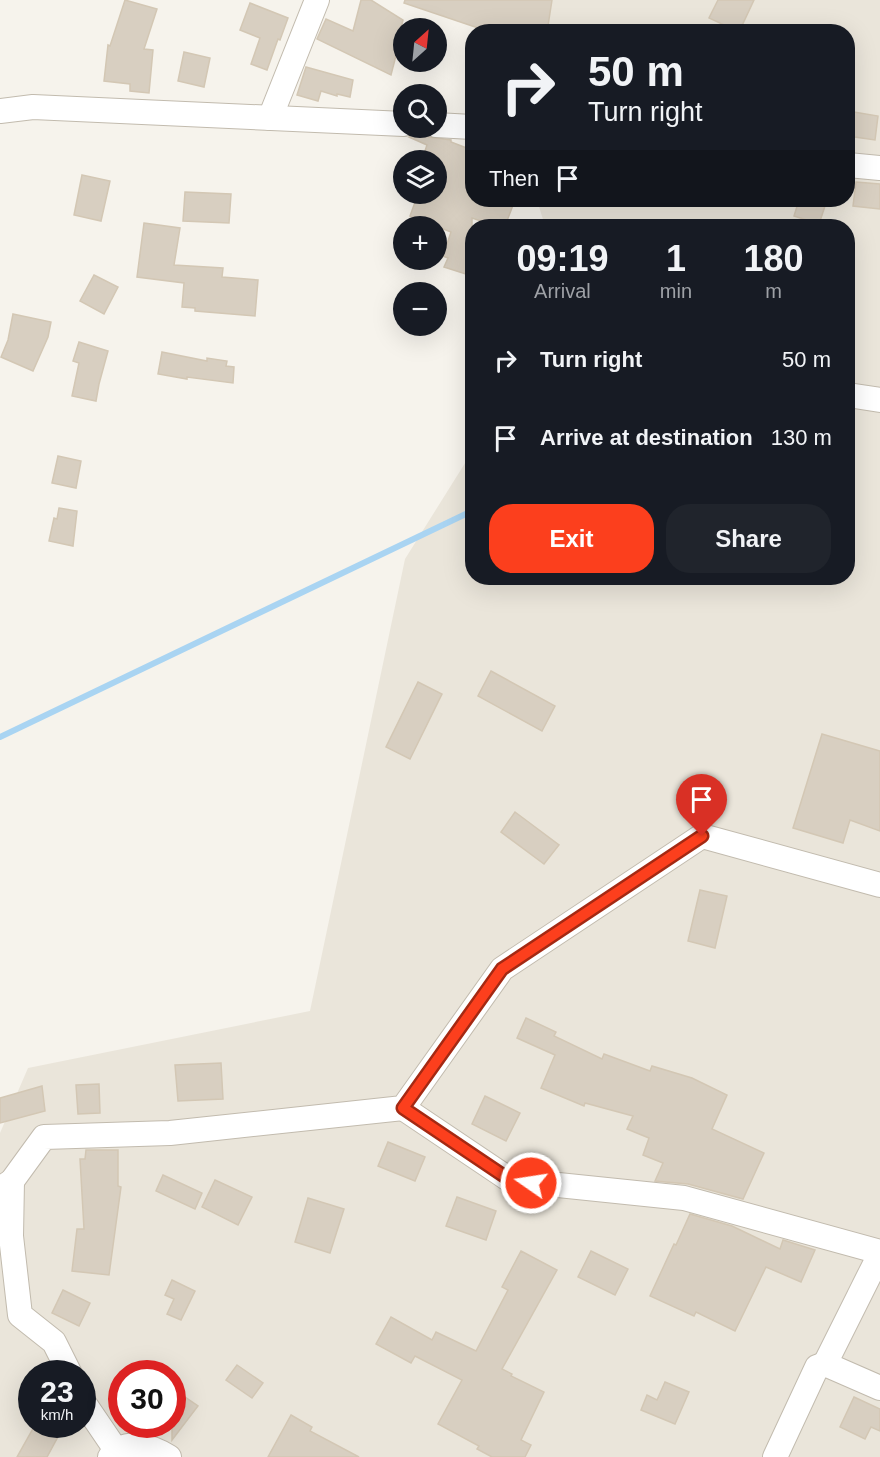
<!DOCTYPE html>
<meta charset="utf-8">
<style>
body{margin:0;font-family:Helvetica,sans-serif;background:#20242c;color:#f1f3f6;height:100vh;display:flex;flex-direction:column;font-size:22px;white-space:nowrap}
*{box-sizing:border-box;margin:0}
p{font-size:20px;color:#9ea1a6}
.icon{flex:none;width:33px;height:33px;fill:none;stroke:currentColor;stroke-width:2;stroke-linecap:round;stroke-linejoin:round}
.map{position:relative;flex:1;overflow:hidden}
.drawer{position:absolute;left:465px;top:219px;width:390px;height:366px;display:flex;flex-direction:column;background:#171b24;border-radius:24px;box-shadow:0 6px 24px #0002}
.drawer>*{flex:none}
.hud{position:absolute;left:465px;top:24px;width:390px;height:183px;border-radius:24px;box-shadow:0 6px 24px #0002;background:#171b24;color:#f1f3f6;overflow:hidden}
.needle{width:39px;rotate:27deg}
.controls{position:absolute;left:393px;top:18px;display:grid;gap:12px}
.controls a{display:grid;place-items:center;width:54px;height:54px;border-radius:50%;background:#171b24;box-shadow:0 6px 24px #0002;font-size:30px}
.speed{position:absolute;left:18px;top:1360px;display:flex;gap:12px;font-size:30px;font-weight:700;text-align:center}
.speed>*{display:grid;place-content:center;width:78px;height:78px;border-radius:50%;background:#171b24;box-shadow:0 6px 24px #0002;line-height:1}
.speed small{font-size:15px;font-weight:400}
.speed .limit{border:9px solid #d22;background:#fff;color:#111}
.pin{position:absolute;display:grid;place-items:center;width:51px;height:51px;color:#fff;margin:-62px -26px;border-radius:50% 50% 50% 0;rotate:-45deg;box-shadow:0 0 6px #0007}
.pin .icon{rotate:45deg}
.me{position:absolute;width:66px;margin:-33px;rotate:283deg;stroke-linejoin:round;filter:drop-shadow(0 0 4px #0008)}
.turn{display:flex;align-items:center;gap:21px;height:126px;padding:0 24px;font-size:27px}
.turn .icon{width:78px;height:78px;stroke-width:2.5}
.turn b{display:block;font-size:42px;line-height:51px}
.then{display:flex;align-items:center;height:57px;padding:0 24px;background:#0003;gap:12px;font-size:22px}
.eta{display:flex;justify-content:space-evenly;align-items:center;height:102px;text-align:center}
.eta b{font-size:36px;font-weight:800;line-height:42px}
.button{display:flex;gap:12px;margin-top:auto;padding:12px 24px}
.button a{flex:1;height:69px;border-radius:24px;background:#fc3f1d;color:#fff;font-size:24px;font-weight:800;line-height:69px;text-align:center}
.button a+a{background:#20242c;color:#f1f3f6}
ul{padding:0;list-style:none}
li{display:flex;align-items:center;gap:18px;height:78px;padding:0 24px}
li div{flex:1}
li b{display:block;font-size:22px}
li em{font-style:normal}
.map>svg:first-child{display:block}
.residential{fill:#eae5da;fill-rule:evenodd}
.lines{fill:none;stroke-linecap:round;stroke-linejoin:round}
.stream{stroke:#a9d4f2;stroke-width:6}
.building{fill:#d8cfc1;stroke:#d3c7b4;stroke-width:1.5}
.minor-casing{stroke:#c2bbae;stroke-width:26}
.minor{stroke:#fff;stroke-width:24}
.route-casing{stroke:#a42913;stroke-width:15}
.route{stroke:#fc3f1d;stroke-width:10}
</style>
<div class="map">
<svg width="880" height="1457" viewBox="0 0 880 1457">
<rect width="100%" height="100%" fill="#f6f3ec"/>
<path class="residential" d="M 520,0 L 880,0 L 880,1457 L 0,1457 L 0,1133 L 28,1068 L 310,1011 L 405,559 L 472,452 L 472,578 L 848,578 L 848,226 L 545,226 L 537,200 L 848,200 L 848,32 L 521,31 ZM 32,1374 L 82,1374 L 82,1425 L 32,1425 ZM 122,1374 L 172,1374 L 172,1425 L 122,1425 Z"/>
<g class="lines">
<path class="stream" d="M 0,737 L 472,511"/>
</g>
<g class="building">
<path d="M 125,0 L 157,9 L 144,49 L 153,50 L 149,93 L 130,91 L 130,84 L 104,81 L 108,45 L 110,46 Z"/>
<path d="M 361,0 L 371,0 L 403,20 L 397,43 L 399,44 L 391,75 L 317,39 L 326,19 L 353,31 Z"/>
<path d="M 405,0 L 552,0 L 547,32 L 490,32 L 404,3 Z"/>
<path d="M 718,0 L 754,0 L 739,32 L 709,18 Z"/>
<path d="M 250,3 L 288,18 L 280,40 L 278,39 L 267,70 L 251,64 L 260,38 L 240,30 Z"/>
<path d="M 184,52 L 210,58 L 204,87 L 178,81 Z"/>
<path d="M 306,67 L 353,80 L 350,97 L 337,94 L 337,96 L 321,91 L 318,101 L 297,95 Z"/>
<path d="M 848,111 L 878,116 L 875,140 L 848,136 Z"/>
<path d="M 417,128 L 422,128 L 429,137 L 451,140 L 451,142 L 472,150 L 472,200 L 515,200 L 505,226 L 496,226 L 472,218 L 472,276 L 444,267 L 448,258 L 443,256 L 451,232 L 410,216 L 418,194 L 436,194 L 436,160 L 422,160 L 427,145 L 409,137 L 416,132 Z"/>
<path d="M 82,175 L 110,181 L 101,221 L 74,215 Z"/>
<path d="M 856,182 L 880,184 L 880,209 L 853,206 Z"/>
<path d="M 185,192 L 231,194 L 229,223 L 183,221 Z"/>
<path d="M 799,200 L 827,200 L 819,224 L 794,216 Z"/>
<path d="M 144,223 L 180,228 L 174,265 L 223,268 L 222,277 L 258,280 L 255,316 L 195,311 L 195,308 L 182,307 L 184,283 L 137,277 Z"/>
<path d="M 94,275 L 118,287 L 104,314 L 80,301 Z"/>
<path d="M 13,314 L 51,322 L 48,337 L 33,371 L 1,357 L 8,340 Z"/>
<path d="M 79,342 L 108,351 L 99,384 L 96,401 L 72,396 L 79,363 L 73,361 Z"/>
<path d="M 162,352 L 207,361 L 207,358 L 227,361 L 226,366 L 234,367 L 233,383 L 187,377 L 187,379 L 158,374 Z"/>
<path d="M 58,456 L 81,461 L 76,488 L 52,483 Z"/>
<path d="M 59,508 L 77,511 L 73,546 L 49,541 L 54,518 L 57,519 Z"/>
<path d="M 491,671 L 555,706 L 542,731 L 478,696 Z"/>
<path d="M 418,682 L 442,694 L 410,759 L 386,747 Z"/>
<path d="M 822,734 L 880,751 L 880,831 L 850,820 L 843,843 L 793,828 Z"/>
<path d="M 515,812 L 559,845 L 544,864 L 501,832 Z"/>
<path d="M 700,890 L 727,896 L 715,948 L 688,941 Z"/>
<path d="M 526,1018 L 556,1032 L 554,1036 L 602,1059 L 604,1054 L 650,1071 L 652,1066 L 692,1078 L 727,1095 L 712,1129 L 764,1153 L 743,1199 L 688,1184 L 655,1181 L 663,1163 L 643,1155 L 649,1138 L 627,1129 L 633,1116 L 585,1103 L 584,1106 L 541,1088 L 555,1055 L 517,1038 Z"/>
<path d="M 221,1063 L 223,1099 L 178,1101 L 175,1065 Z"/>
<path d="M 99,1084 L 100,1113 L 78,1114 L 76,1085 Z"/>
<path d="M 42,1086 L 45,1111 L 0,1123 L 0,1098 Z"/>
<path d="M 485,1096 L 520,1113 L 506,1141 L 472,1124 Z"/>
<path d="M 388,1142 L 425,1157 L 415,1181 L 378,1166 Z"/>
<path d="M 86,1150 L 118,1150 L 118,1186 L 121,1187 L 109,1275 L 72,1271 L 77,1229 L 84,1229 L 80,1159 L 85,1159 Z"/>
<path d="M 163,1175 L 202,1193 L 195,1209 L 156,1191 Z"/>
<path d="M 215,1180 L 252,1197 L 238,1225 L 202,1207 Z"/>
<path d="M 457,1197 L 496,1211 L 486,1240 L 446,1226 Z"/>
<path d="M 308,1198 L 344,1209 L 330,1253 L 295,1242 Z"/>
<path d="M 690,1214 L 732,1226 L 780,1249 L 783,1240 L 815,1250 L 801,1282 L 766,1267 L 735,1331 L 696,1312 L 694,1316 L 650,1296 L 674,1244 L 676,1245 Z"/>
<path d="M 521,1251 L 557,1270 L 502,1369 L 512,1374 L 511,1376 L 544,1392 L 521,1440 L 531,1445 L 525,1457 L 492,1457 L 477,1449 L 479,1446 L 438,1424 L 462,1380 L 415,1356 L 411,1363 L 376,1344 L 391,1317 L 432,1340 L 436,1332 L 476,1351 L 508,1290 L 502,1287 Z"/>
<path d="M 591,1251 L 628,1269 L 615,1295 L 578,1277 Z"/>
<path d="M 172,1280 L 195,1291 L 181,1320 L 167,1314 L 174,1299 L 165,1295 Z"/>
<path d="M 63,1290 L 90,1303 L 79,1326 L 52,1313 Z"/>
<path d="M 237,1365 L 263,1383 L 252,1398 L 226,1380 Z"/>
<path d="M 665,1382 L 689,1392 L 675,1424 L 641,1410 L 647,1395 L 657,1400 Z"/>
<path d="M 172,1388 L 198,1406 L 172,1440 Z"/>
<path d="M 854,1397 L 880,1409 L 880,1431 L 871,1427 L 865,1439 L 840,1427 Z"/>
<path d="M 291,1415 L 312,1427 L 310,1431 L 359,1457 L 268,1457 Z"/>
<path d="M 35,1425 L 46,1425 L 60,1433 L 47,1457 L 17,1457 Z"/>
</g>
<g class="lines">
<g class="minor-casing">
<g id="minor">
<path d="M 0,111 L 33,107 L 404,124"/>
<path d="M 270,118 L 317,0"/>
<path d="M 436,125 L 472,127"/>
<path d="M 848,165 L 880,168"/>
<path d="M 848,395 L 880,400"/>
<path d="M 403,1108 L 510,1180 L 684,1198 L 880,1252"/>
<path d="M 12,1181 L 11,1236 L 20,1315 L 54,1342 L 70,1374"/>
<path d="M 0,1189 L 12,1181 L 44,1137 L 170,1133 L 403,1108 L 502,969 L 702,836 L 880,885"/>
<path d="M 825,1364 L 880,1254"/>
<path d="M 82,1400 L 116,1450"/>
<path d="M 110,1457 C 125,1438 151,1446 169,1457"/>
<path d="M 775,1457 L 817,1367 L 825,1364 L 880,1388"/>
</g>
</g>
<use href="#minor" class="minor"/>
</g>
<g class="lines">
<g class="route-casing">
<path id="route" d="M 531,1183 L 510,1180 L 403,1108 L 502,969 L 702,836"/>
</g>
<use href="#route" class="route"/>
</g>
</svg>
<div class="controls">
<a><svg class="needle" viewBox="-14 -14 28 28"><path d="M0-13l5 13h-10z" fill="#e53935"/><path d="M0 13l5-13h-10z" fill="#9ea1a6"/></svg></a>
<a><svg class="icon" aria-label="search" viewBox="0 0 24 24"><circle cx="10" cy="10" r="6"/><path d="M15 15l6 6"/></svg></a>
<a><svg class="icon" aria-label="layers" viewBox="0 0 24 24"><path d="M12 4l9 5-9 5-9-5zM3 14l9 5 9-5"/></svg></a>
<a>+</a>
<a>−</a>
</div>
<div class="speed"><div>23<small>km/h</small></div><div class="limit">30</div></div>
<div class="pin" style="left:702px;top:836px;background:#d93025"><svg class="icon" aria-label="arrive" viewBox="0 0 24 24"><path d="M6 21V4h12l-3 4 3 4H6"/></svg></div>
<svg class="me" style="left:531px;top:1183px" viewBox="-20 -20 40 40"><circle r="17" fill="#fc3f1d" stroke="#fff" stroke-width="3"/><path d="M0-11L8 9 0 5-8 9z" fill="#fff"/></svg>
<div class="hud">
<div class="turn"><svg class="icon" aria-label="right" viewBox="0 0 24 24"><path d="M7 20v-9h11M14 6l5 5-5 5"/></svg><div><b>50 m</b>Turn right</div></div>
<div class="then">Then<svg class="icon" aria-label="arrive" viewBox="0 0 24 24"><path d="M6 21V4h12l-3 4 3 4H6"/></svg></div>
</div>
<section class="drawer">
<div class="eta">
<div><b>09:19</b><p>Arrival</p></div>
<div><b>1</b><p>min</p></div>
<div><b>180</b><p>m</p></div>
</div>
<ul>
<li><svg class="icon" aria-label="right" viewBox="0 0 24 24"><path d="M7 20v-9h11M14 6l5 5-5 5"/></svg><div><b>Turn right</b></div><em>50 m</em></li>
<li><svg class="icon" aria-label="arrive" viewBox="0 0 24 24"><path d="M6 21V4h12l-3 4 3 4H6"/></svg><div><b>Arrive at destination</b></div><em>130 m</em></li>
</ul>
<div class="button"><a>Exit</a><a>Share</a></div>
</section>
</div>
